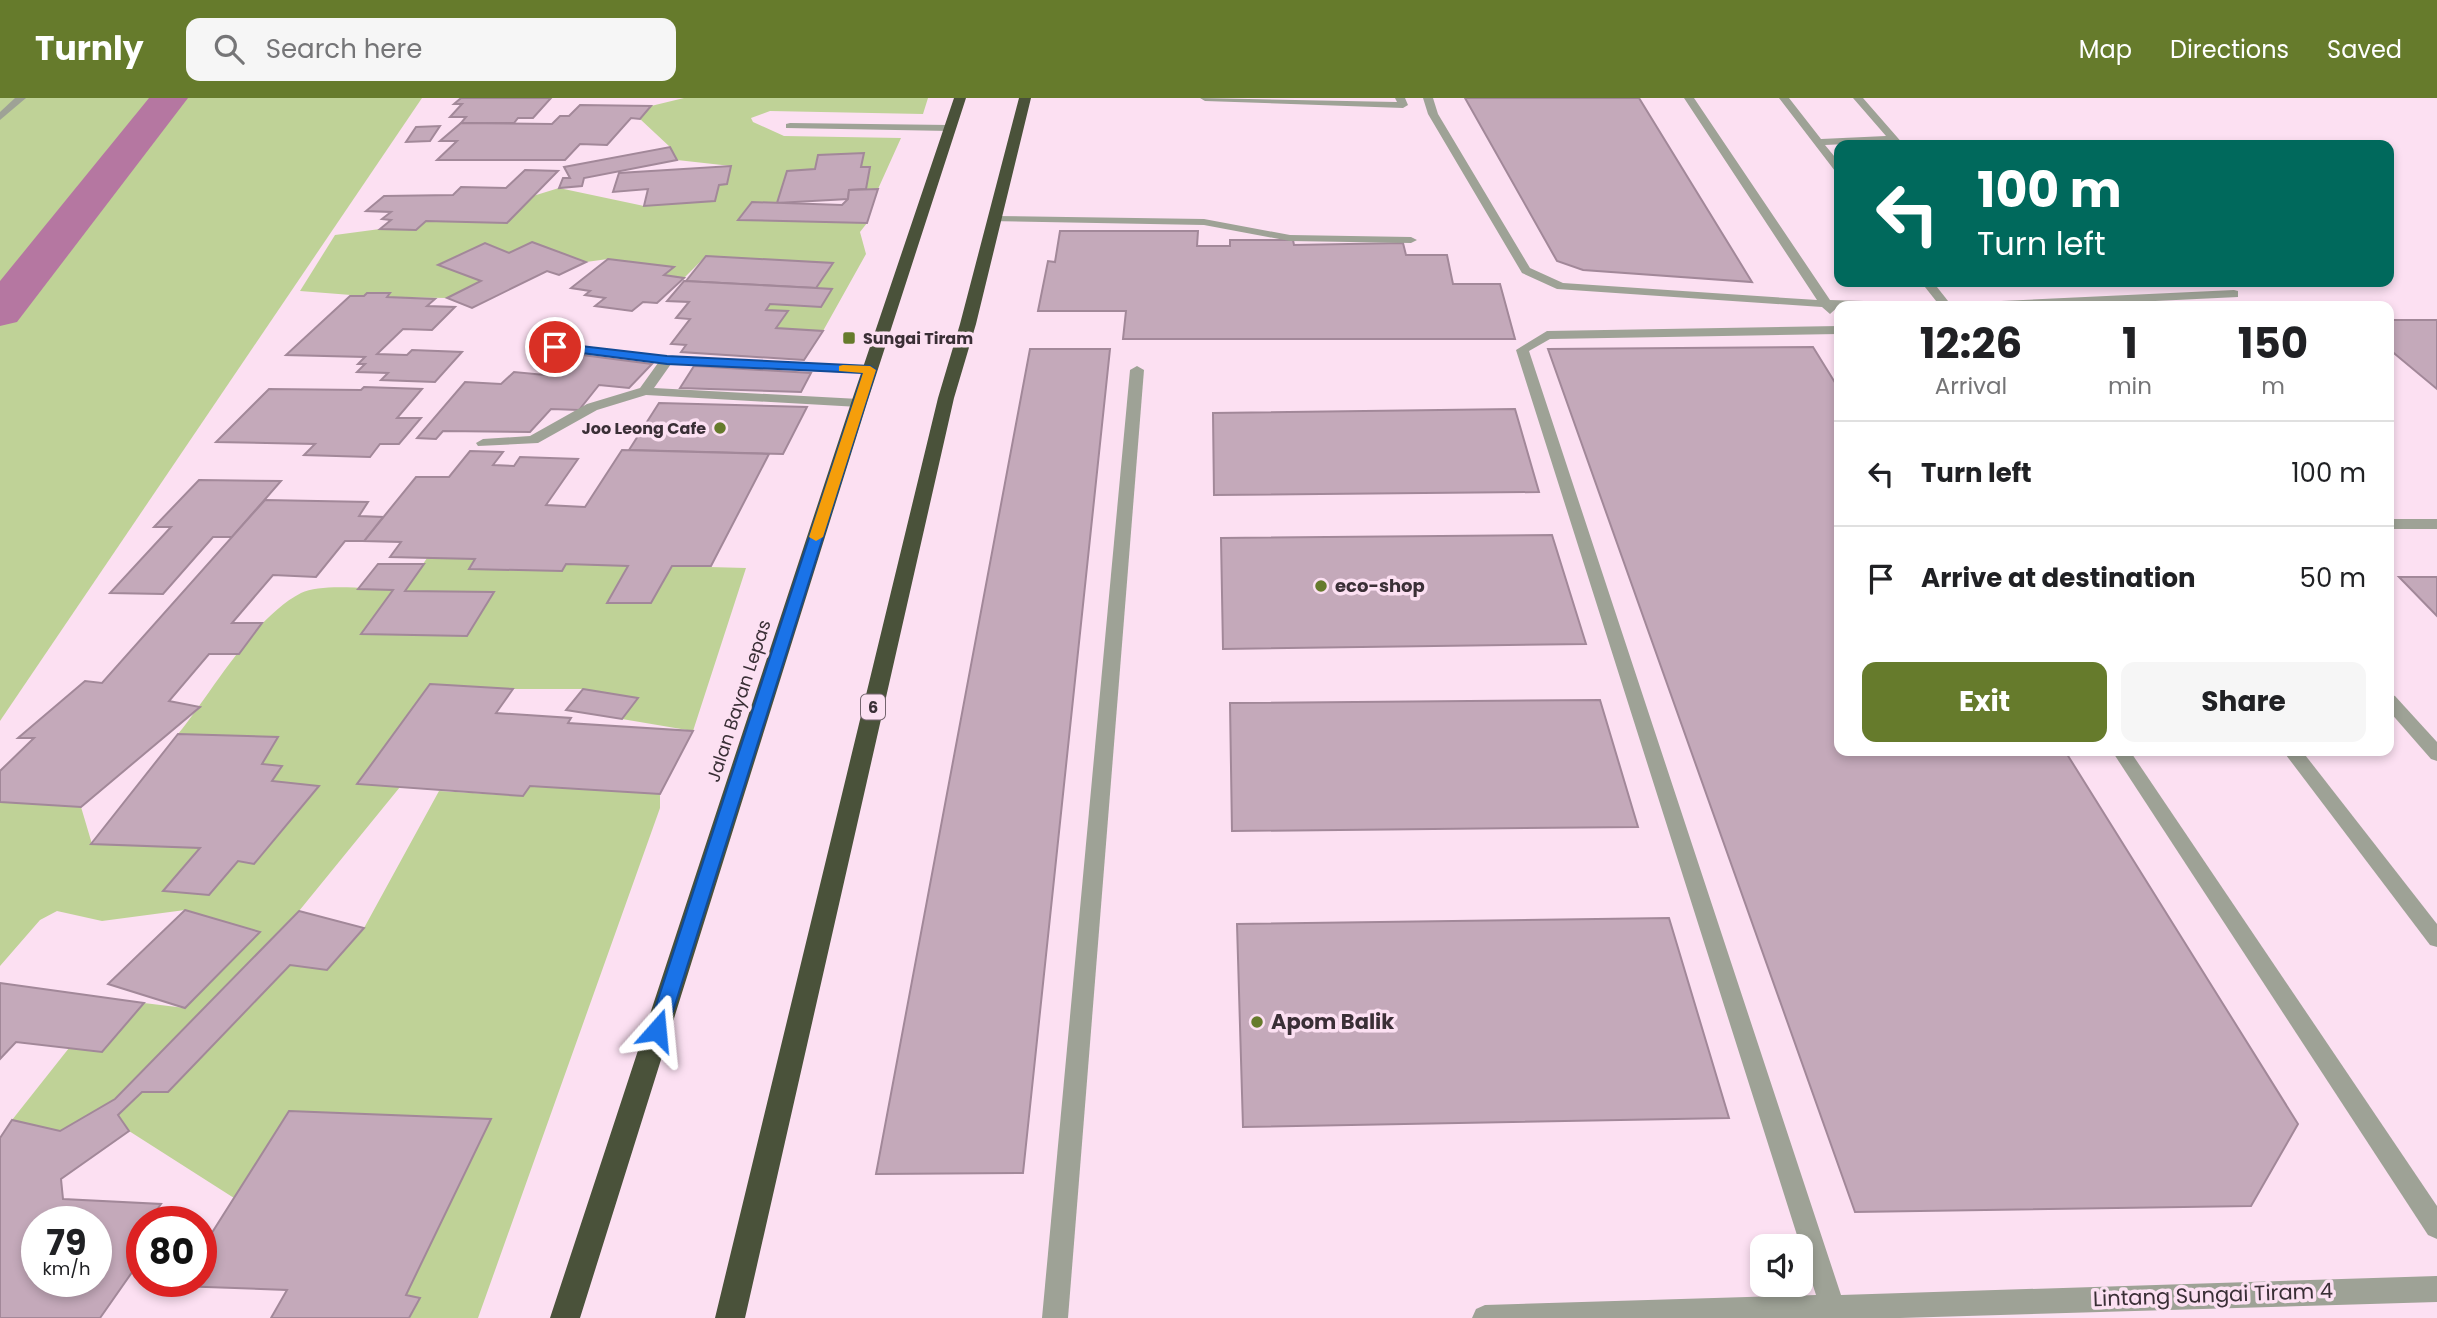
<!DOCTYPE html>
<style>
body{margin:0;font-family:Poppins,sans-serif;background:#f6f6f6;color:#202124;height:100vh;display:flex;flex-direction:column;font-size:26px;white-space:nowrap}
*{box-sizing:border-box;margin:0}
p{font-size:23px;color:#757577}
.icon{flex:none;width:38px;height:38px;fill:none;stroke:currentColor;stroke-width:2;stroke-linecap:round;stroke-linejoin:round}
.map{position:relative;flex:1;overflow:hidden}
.details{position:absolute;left:1834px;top:203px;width:560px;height:455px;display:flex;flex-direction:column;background:#fff;border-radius:14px;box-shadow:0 4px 10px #0003}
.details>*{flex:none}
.banner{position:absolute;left:1834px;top:42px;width:560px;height:147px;border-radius:14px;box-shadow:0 4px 10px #0003;background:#00695c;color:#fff;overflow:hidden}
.buttons{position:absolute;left:1750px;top:1136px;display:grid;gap:14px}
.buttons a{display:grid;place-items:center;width:63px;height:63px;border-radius:14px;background:#fff;box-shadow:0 4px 10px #0003;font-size:35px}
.speed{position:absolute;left:21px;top:1108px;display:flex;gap:14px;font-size:35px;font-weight:700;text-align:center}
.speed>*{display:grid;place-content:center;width:91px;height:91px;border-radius:50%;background:#fff;box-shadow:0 4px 10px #0003;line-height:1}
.speed small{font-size:18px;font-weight:400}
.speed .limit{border:10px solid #d22;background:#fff;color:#111}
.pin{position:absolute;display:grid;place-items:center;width:60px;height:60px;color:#fff;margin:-30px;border:4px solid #fff;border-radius:50%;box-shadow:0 2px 7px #0007}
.me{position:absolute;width:77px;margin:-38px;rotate:18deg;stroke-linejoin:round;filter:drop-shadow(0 0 5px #0008)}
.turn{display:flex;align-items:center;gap:24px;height:147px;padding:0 28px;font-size:32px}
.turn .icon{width:91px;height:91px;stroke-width:2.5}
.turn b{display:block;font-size:49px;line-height:60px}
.eta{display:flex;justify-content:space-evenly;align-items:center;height:119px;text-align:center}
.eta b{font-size:42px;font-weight:700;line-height:49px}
.cta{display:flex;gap:14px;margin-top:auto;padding:14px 28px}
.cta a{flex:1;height:80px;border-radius:14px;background:#667b2c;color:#fff;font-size:28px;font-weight:700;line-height:80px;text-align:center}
.cta a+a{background:#f6f6f6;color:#202124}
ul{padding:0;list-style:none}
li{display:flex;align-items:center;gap:21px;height:105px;padding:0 28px;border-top:2px solid #e0e0e0}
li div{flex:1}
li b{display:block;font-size:26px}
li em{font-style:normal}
header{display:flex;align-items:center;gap:42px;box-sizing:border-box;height:98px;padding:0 35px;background:#667b2c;color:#fff}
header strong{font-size:33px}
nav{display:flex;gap:38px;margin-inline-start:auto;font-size:24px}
.search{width:490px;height:63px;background:#f6f6f6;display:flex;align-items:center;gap:18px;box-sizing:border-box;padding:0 24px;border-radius:14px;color:#757577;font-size:26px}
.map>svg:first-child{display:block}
.green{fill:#bfd297}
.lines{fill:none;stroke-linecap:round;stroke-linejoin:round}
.canal{fill:#b577a1;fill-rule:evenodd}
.building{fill:#c4a9ba;stroke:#a28899;stroke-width:2;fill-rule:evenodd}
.minor{fill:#9ea296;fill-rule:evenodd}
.highway{fill:#4a523a;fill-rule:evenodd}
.route{fill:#1a73e8;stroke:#114b97;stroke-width:2}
.slow{fill:#f59e0b}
.poi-dot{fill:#667b2c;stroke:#fce0f2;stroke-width:2.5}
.labels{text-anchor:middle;stroke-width:7;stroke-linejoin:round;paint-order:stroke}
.far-poi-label{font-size:16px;font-weight:bold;fill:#3a2f36;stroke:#fce0f2;text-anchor:start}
.shield{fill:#fce0f2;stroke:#74646e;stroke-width:2}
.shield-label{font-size:16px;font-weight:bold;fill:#3a2f36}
.poi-label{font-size:18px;font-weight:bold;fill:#3a2f36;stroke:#fce0f2;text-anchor:start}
.street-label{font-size:18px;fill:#3a2f36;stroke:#fce0f2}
.near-poi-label{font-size:21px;font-weight:bold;fill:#3a2f36;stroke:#fce0f2;text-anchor:start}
.near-street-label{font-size:21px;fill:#3a2f36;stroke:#fce0f2}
</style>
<header>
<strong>Turnly</strong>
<div class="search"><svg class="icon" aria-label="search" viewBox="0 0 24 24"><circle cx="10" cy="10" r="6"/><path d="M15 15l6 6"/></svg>Search here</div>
<nav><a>Map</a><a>Directions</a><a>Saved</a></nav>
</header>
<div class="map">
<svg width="2437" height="1220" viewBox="0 0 2437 1220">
<rect width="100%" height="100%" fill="#fce0f2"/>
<g class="green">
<path d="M 0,0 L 422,0 L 0,623 Z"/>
<path d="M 684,0 L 928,0 L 923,16 L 770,13 L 751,20 L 753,24 L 784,38 L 901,40 L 878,91 L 866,91 L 870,70 L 818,57 L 815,71 L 787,73 L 777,105 L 752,104 L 738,121 L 867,125 L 860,134 L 866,156 L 823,233 L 776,230 L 787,213 L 766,212 L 770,206 L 821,209 L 832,191 L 816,190 L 832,166 L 706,158 L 684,180 L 664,177 L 672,169 L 608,161 L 586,164 L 532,144 L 509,155 L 485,145 L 439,166 L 481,183 L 447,200 L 387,199 L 390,196 L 368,195 L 364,198 L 300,193 L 335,137 L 380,131 L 416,132 L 426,123 L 506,125 L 533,98 L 559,90 L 644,108 L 715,103 L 719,87 L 727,86 L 731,68 L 677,62 L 670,49 L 640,21 L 651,8 Z"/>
<path d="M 427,460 L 475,461 L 470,471 L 561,473 L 566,466 L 628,468 L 608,505 L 651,505 L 672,468 L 746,470 L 693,633 L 622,621 L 637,600 L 583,591 L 513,591 L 430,586 L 357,686 L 400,689 L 299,813 L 115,1001 L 60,1033 L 12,1022 L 69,950 L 102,954 L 144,905 L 185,910 L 259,834 L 185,812 L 102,823 L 57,813 L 40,822 L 0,868 L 0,704 L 81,709 L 92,746 L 200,750 L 164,793 L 209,797 L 238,763 L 254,766 L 318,689 L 272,683 L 281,668 L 262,666 L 277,639 L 178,636 C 212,594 254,519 301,495 C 322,485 369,491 393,492 L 362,536 L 467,538 L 494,494 L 405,493 Z"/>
<path d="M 530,688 L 660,696 L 660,710 L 478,1220 L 409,1220 L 419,1200 L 406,1197 L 490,1021 L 289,1013 L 234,1100 L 129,1033 L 118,1017 L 142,994 L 168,994 L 290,867 L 327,871 L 364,830 L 439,693 L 523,698 Z"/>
</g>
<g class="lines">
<path class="canal" d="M 149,0 L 188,0 L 17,224 L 0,228 L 0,183 Z"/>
</g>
<g class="building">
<path d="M 461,0 L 551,0 L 533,20 L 518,20 L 514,25 L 461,25 L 466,19 L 450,19 L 462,6 L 454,6 Z"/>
<path d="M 1465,0 L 1639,0 L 1752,184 L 1583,172 L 1557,163 Z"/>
<path d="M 580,7 L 651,8 L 640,21 L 631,20 L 607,47 L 580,46 L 565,62 L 437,62 L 457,43 L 440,43 L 461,25 L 552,26 L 560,18 L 569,18 Z"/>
<path d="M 440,28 L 430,43 L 406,44 L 416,29 Z"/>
<path d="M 670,49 L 677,62 L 584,80 L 582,88 L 559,90 L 563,80 L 570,80 L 564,69 Z"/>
<path d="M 864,55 L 861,69 L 870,69 L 866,91 L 849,92 L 848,101 L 777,105 L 787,73 L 815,71 L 818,57 Z"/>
<path d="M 731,68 L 727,86 L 719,87 L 715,103 L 644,108 L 648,91 L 613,94 L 619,75 Z"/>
<path d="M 525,72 L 558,73 L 507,125 L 426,123 L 416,132 L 380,131 L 391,122 L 382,121 L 391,114 L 366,113 L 384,98 L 453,97 L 461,89 L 506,90 Z"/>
<path d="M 878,91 L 867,125 L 738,122 L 752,104 L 842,107 L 848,101 L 849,92 Z"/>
<path d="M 1060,133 L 1198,133 L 1197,148 L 1230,148 L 1230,142 L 1293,142 L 1294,147 L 1403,145 L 1406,157 L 1447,157 L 1453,186 L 1500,186 L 1515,241 L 1123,241 L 1126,213 L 1038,213 L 1048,163 L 1055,164 Z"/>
<path d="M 532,144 L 586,164 L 559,177 L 547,173 L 472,210 L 447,200 L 481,183 L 438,167 L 485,145 L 509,155 Z"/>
<path d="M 706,158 L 833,165 L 816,190 L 686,183 Z"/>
<path d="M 608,161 L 674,169 L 664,177 L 684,180 L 657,205 L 643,204 L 632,213 L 595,208 L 605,200 L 585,197 L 590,193 L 571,190 Z"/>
<path d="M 684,183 L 816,190 L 832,191 L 821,209 L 770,206 L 766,212 L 788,213 L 776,230 L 823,233 L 804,262 L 681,254 L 686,247 L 671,246 L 690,221 L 676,220 L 689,204 L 667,203 Z"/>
<path d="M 367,195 L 390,195 L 387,199 L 435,201 L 427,208 L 455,209 L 432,232 L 403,231 L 377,256 L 407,257 L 412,252 L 462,254 L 435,284 L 381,282 L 388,275 L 357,274 L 365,266 L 358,266 L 365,259 L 286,257 L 350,198 L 364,198 Z"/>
<path d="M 2389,222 L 2437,222 L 2437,291 L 2389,251 Z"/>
<path d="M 1813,249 L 1839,291 L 1839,653 L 2065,653 L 2298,1026 L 2251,1108 L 1855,1114 L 1548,251 Z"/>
<path d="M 1030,251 L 1110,251 L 1023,1075 L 876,1076 Z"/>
<path d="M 567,255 L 652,266 L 629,290 L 599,287 L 579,312 L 551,311 L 530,334 L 443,333 L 436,341 L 417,340 L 465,284 L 501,286 L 514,274 L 545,277 Z"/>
<path d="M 694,268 L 811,275 L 801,294 L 680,290 Z"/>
<path d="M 364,289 L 422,291 L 397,320 L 421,320 L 399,346 L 380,346 L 370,359 L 304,357 L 315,346 L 216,344 L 269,291 L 361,292 Z"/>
<path d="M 659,305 L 807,309 L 783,356 L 629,352 Z"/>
<path d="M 1515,311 L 1539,394 L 1214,397 L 1213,315 Z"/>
<path d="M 622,352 L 769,356 L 711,468 L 672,468 L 651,505 L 607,505 L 628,468 L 566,466 L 562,473 L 469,471 L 475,461 L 390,459 L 401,444 L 364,443 L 416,379 L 449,379 L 470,353 L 503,354 L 493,367 L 514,368 L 520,359 L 578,361 L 546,407 L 585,409 Z"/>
<path d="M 199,382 L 281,383 L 232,439 L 213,439 L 163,496 L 110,495 L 171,429 L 154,429 Z"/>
<path d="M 265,402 L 368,404 L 359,418 L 383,419 L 364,443 L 345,443 L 316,479 L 273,477 L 232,525 L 262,525 L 239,556 L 209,556 L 169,603 L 200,609 L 81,709 L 0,704 L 0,673 L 34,640 L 18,640 L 85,583 L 102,585 Z"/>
<path d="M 1552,437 L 1586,546 L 1223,551 L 1221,440 Z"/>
<path d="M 378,466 L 424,466 L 405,493 L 494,494 L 467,538 L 361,536 L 393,492 L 358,491 Z"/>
<path d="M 2399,479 L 2437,479 L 2437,518 Z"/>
<path d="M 430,586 L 513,591 L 496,615 L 571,620 L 568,625 L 693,633 L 660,696 L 530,688 L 523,698 L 357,686 Z"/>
<path d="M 583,591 L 638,600 L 622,621 L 566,612 Z"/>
<path d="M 1600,602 L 1638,729 L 1232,733 L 1230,605 Z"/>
<path d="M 178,636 L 278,639 L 262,666 L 282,668 L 272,683 L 319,688 L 254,766 L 238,763 L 209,797 L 163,793 L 200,750 L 91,746 Z"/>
<path d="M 185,812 L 260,834 L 185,910 L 108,886 Z"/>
<path d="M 299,813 L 364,830 L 327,872 L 290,867 L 168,994 L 142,994 L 118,1017 L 129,1033 L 61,1081 L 63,1101 L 161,1106 L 148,1124 L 142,1124 L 142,1160 L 100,1220 L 0,1220 L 0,1040 L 12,1022 L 60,1033 L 115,1001 ZM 37,1124 L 96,1124 L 96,1183 L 37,1183 Z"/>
<path d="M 1669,820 L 1729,1020 L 1243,1029 L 1237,826 Z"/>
<path d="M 0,885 L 144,905 L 102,954 L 16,944 L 0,961 Z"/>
<path d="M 289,1013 L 491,1021 L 406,1197 L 420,1200 L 409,1220 L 271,1220 L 287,1192 L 179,1188 L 182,1183 L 201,1183 L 201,1152 Z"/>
</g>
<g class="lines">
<g class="minor">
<path d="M 15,0 L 26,0 L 0,22 L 0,14 Z"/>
<path d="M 1200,0 L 1397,4 L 1395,0 L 1405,0 L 1408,7 L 1403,10 L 1205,3 Z"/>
<path d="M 1423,0 L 1433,0 L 1438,16 L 1530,170 L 1563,185 L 1817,202 L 1684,0 L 1694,0 L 1830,202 L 1898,204 L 1904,208 L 1839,208 L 1830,216 L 1822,209 L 1557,191 L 1522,175 L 1428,16 Z"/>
<path d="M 1779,0 L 1789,0 L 1821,41 L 1886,38 L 1853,0 L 1863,0 L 1904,47 L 1894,47 L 1891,44 L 1825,47 L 1839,64 L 1839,74 L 1835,73 Z"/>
<path d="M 790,25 L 950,27 L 955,30 L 950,33 L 786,30 L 786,26 Z"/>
<path d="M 992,118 L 1204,121 L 1290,137 L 1411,139 L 1417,142 L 1411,145 L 1290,143 L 1204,127 L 988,123 L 988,119 Z"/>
<path d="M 1921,184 L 1933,184 L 1952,208 L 1940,208 Z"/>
<path d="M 2234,192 L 2238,193 L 2238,199 L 2052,208 L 1973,208 L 1979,204 Z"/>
<path d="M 1839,228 L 1839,236 L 1550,241 L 1529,253 L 1841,1197 L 2437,1178 L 2437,1204 L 1900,1220 L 1472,1220 L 1476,1211 L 1485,1207 L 1816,1197 L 1516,252 L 1547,233 Z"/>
<path d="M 555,245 L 667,258 L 870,268 L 877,272 L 870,276 L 671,266 L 654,290 L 859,301 L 866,305 L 859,309 L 646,297 L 597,312 L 538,345 L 478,348 L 476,345 L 483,341 L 530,338 L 587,306 L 640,290 L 658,265 L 550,252 L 550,246 Z"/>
<path d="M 1137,268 L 1144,272 L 1068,1220 L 1042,1220 L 1130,272 Z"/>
<rect x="2389" y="421" width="48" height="10"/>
<path d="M 2389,596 L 2395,598 L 2437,644 L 2437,663 L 2431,661 L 2389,613 Z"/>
<path d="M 2112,653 L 2130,653 L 2437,1108 L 2437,1141 L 2428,1137 Z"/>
<path d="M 2283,653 L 2302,653 L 2437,826 L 2437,849 L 2430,847 Z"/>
</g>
<g class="highway">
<path d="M 954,0 L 966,0 L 867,305 L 580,1220 L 550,1220 L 851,305 Z"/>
<path d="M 1019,0 L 1031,0 L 976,226 L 954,300 L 745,1220 L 715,1220 L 938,300 L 960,226 Z"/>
</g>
</g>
<path class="route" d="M 555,245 L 667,258 L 870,268 L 876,272 L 667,932 L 664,939 L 657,941 L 650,939 L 648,932 L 863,275 L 667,266 L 551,251 L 550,249 Z"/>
<path class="slow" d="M 843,267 L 870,268 L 876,272 L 823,439 L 816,443 L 809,439 L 863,275 L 839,273 L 839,268 Z"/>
<g class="poi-dot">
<rect x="842" y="233" width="14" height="14" rx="3.5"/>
<circle cx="720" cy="330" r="7"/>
<circle cx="1321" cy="488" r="7"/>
<circle cx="1257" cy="924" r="7"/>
</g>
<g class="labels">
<g class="far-poi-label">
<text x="863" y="246">Sungai Tiram</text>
<text x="706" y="336" text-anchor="end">Joo Leong Cafe</text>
</g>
<rect class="shield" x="861" y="596.5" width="24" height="25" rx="5"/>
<g class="shield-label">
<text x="873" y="615">6</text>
</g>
<g class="poi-label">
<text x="1335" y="494">eco-shop</text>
</g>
<g class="street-label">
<text transform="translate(739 603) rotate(-72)" y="6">Jalan Bayan Lepas</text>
</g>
<g class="near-poi-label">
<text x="1271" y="931">Apom Balik</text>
</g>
<g class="near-street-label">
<text transform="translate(2213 1197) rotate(-2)" y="7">Lintang Sungai Tiram 4</text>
</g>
</g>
</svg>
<div class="buttons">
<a><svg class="icon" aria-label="sound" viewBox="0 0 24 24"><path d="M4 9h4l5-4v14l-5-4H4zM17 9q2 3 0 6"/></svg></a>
</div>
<div class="speed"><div>79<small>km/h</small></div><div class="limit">80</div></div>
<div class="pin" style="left:555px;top:249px;background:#d93025"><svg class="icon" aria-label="arrive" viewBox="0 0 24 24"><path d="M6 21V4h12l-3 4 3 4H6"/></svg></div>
<svg class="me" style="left:657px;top:932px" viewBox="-20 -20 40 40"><path d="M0-17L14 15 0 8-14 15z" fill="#1a73e8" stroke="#fff" stroke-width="4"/></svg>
<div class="banner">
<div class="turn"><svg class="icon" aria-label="left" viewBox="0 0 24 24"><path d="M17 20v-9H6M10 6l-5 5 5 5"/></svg><div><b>100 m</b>Turn left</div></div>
</div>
<section class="details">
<div class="eta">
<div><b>12:26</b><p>Arrival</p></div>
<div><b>1</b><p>min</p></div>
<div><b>150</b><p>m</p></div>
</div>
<ul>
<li><svg class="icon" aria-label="left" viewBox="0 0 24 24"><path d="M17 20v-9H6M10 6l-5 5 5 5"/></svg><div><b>Turn left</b></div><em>100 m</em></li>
<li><svg class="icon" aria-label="arrive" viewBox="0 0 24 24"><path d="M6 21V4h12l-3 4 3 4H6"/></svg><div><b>Arrive at destination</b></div><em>50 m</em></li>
</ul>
<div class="cta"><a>Exit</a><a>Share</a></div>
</section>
</div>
